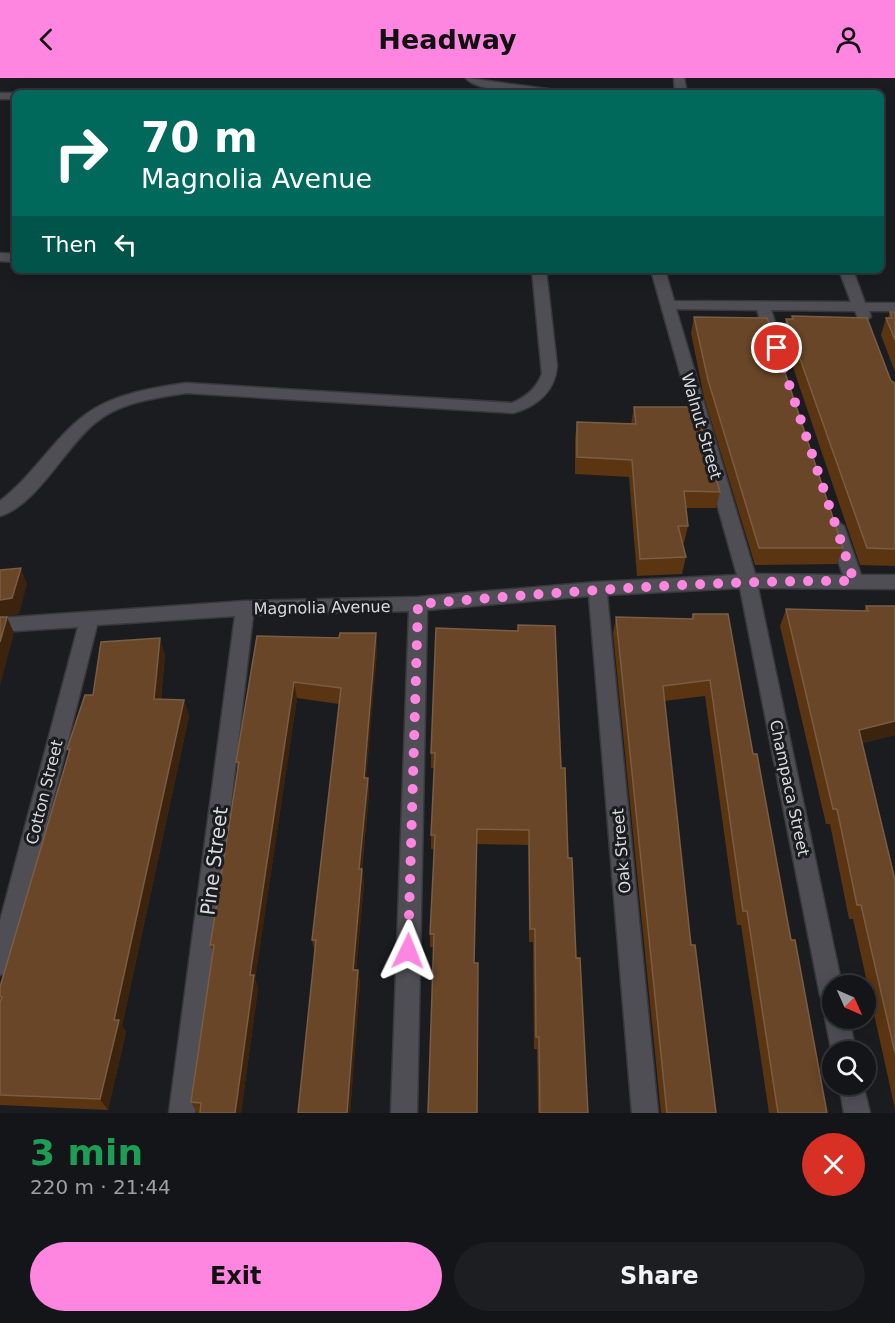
<!DOCTYPE html>
<meta charset="utf-8">
<style>
body{margin:0;font-family:"DejaVu Sans",sans-serif;background:#1d1e21;color:#f1f3f6;height:100vh;display:flex;flex-direction:column;font-size:22px;white-space:nowrap}
*{box-sizing:border-box;margin:0}
p{font-size:20px;color:#9d9fa2}
.icon{flex:none;width:33px;height:33px;fill:none;stroke:currentColor;stroke-width:2;stroke-linecap:round;stroke-linejoin:round}
.map{position:relative;height:1035px;overflow:hidden}
.sheet{display:flex;flex-direction:column;background:#141518;flex:1}
.sheet>*{flex:none}
.top-card{position:absolute;left:12px;top:12px;width:872px;height:183px;border-radius:9px;box-shadow:0 3px 15px #0003,0 0 0 2px #333437;background:#00695c;color:#fff;overflow:hidden}
.needle{width:39px;rotate:135deg}
.controls{position:absolute;left:822px;top:897px;display:grid;gap:12px}
.controls a{display:grid;place-items:center;width:54px;height:54px;border-radius:50%;background:#141518;box-shadow:0 3px 15px #0003,0 0 0 2px #333437;font-size:30px}
.pin{position:absolute;display:grid;place-items:center;width:51px;height:51px;color:#fff;margin:-26px;border:3px solid #fff;border-radius:50%;box-shadow:0 2px 6px #0007}
.me{position:absolute;width:66px;margin:-33px;rotate:2deg;stroke-linejoin:round;filter:drop-shadow(0 0 4px #0008)}
.turn{display:flex;align-items:center;gap:21px;height:126px;padding:0 30px;font-size:27px}
.turn .icon{width:78px;height:78px;stroke-width:2.5}
.turn b{display:block;font-size:42px;line-height:51px}
.then{display:flex;align-items:center;height:57px;padding:0 30px;background:#0003;gap:12px;font-size:22px}
.round{display:grid;place-items:center;flex:none;width:63px;height:63px;border-radius:32px;background:#1d1e21}
.summary{display:flex;align-items:center;justify-content:space-between;height:102px;padding:0 30px}
h1{font-size:36px;font-weight:700;line-height:45px;color:#1e9e55}
.primary-button{display:flex;gap:12px;margin-top:auto;padding:12px 30px}
.primary-button a{flex:1;height:69px;border-radius:36px;background:#fe86e1;color:#111;font-size:24px;font-weight:700;line-height:69px;text-align:center}
.primary-button a+a{background:#1d1e21;color:#f1f3f6}
header{display:flex;justify-content:space-between;align-items:center;height:78px;padding:0 30px;background:#fe86e1;color:#111;font-size:27px;font-weight:700}
.map>svg:first-child{display:block}
.lines{fill:none;stroke-linecap:round;stroke-linejoin:round}
.lane-casing{stroke:#39393d;stroke-width:3}
.street-casing{stroke:#39393d;stroke-width:3}
.lane{fill:#4e4e54;fill-rule:evenodd}
.street{fill:#4e4e54;fill-rule:evenodd}
.wall{fill:#5b3411}
.shaded-wall{fill:#3b230e}
.building{fill:#684627;stroke:#7a5d44;stroke-width:1.5}
.route{stroke:#fe86e1;stroke-width:10;stroke-dasharray:0 18}
.labels{text-anchor:middle;stroke-width:6;stroke-linejoin:round;paint-order:stroke}
.street-label{font-size:16px;fill:#dadbde;stroke:#1b1c20}
.near-street-label{font-size:20px;fill:#dadbde;stroke:#1b1c20}
</style>
<header><svg class="icon" aria-label="back" viewBox="0 0 24 24"><path d="M15 5l-7 7 7 7"/></svg>Headway<svg class="icon" aria-label="person" viewBox="0 0 24 24"><circle cx="12" cy="8" r="4"/><path d="M4 21q1-7 8-7t8 7"/></svg></header>
<div class="map">
<svg width="895" height="1035" viewBox="0 0 895 1035">
<rect width="100%" height="100%" fill="#1b1c20"/>
<g class="lines">
<g class="lane-casing">
<path id="lane" d="M 0,175 L 15,176 L 15,184 L 0,183 Z"/>
</g>
<g class="street-casing">
<g id="street">
<path d="M 466,0 L 555,12 L 561,15 C 540,15 478,16 466,0 Z"/>
<path d="M 674,0 L 684,0 L 687,15 L 675,15 Z"/>
<path d="M 0,15 L 16,15 L 15,21 L 0,21 Z"/>
<path d="M 532,192 L 546,192 L 557,288 C 555,314 536,329 513,335 L 186,315 C 155,320 120,324 95,345 C 65,369 37,427 0,438 L 0,423 C 32,399 54,360 85,337 C 113,316 152,310 186,305 L 512,325 C 526,319 536,311 542,296 Z"/>
<path d="M 651,192 L 665,192 L 674,223 L 851,224 L 839,192 L 853,192 L 865,225 L 895,225 L 895,233 L 869,233 L 871,239 L 864,243 L 859,242 L 855,233 L 771,232 L 781,262 L 774,266 L 767,262 L 757,232 L 676,231 L 755,496 L 843,497 L 826,448 L 835,442 L 844,448 L 861,497 L 895,497 L 895,511 L 758,510 L 842,908 L 832,908 L 832,928 L 824,925 L 820,917 L 740,510 L 607,517 L 658,1035 L 632,1035 L 589,518 L 427,532 L 417,1035 L 391,1035 L 409,533 L 253,537 L 195,1035 L 169,1035 L 235,538 L 97,547 L 12,886 L 8,894 L 0,897 L 0,843 L 78,549 L 0,554 L 0,540 L 245,523 L 418,519 L 597,504 L 737,497 Z"/>
<path d="M 832,930 L 832,940 L 849,940 L 856,974 L 832,975 L 825,940 L 829,932 Z"/>
<path d="M 839,1006 L 863,1006 L 870,1035 L 844,1035 Z"/>
</g>
</g>
<use href="#lane" class="lane"/>
<use href="#street" class="street"/>
</g>
<g class="wall">
<path d="M 890,234 L 895,234 L 895,294 L 881,257 L 886,240 L 888,240 Z"/>
<path d="M 792,238 L 895,305 L 895,488 L 860,487 L 782,257 L 786,241 L 791,241 Z"/>
<path d="M 694,239 L 843,470 L 837,486 L 755,487 L 704,319 L 691,255 Z"/>
<path d="M 634,329 L 720,414 L 716,430 L 686,430 L 688,448 L 684,465 L 682,465 L 686,479 L 682,496 L 637,498 L 629,399 L 575,396 L 575,361 L 577,344 L 631,346 Z"/>
<path d="M 866,528 L 895,528 L 895,657 L 862,665 L 895,802 L 895,1031 L 853,841 L 849,841 L 830,746 L 826,746 L 780,548 L 786,531 L 864,533 Z"/>
<path d="M 693,536 L 753,676 L 827,1035 L 769,1035 L 741,847 L 737,847 L 705,618 L 664,623 L 691,867 L 716,1035 L 661,1035 L 613,555 L 616,539 L 691,541 Z"/>
<path d="M 376,555 L 377,572 L 366,700 L 368,700 L 369,715 L 362,791 L 364,805 L 356,892 L 358,892 L 360,905 L 350,1035 L 298,1035 L 315,874 L 312,862 L 339,626 L 297,620 L 255,901 L 258,910 L 241,1035 L 197,1035 L 191,1024 L 213,874 L 210,867 L 238,693 L 236,684 L 257,558 L 339,560 Z"/>
<path d="M 165,576 L 161,621 L 184,622 L 189,638 L 122,948 L 126,954 L 108,1032 L 0,1027 L 0,909 L 69,675 L 67,671 Z"/>
<path d="M 431,675 L 561,690 L 588,1035 L 538,1035 L 537,971 L 534,971 L 533,864 L 529,864 L 528,767 L 476,766 L 474,885 L 477,1035 L 434,869 L 430,869 L 430,856 L 434,771 L 431,771 L 431,757 L 434,690 L 431,690 Z"/>
</g>
<g class="shaded-wall">
<path d="M 21,490 L 27,506 L 19,536 L 0,540 L 0,522 Z"/>
<path d="M 7,539 L 14,555 L 0,608 L 0,564 Z"/>
<path d="M 376,555 L 377,572 L 365,715 L 364,700 Z"/>
<path d="M 160,560 L 165,576 L 159,637 L 154,621 Z"/>
<path d="M 294,604 L 297,620 L 255,901 L 258,910 L 241,1035 L 235,1035 L 250,897 Z"/>
<path d="M 184,622 L 189,638 L 122,948 L 126,954 L 108,1032 L 100,1021 L 114,942 Z"/>
<path d="M 895,643 L 895,657 L 852,667 L 859,652 Z"/>
<path d="M 368,700 L 369,715 L 360,805 L 359,791 Z"/>
<path d="M 362,791 L 364,805 L 355,905 L 353,892 Z"/>
<path d="M 358,892 L 360,905 L 350,1035 L 347,1035 Z"/>
</g>
<g class="building">
<path d="M 890,234 L 895,234 L 895,262 L 886,240 L 892,240 Z"/>
<path d="M 792,238 L 867,240 L 891,303 L 895,305 L 895,471 L 867,470 L 786,241 L 793,241 Z"/>
<path d="M 694,239 L 767,240 L 843,470 L 759,470 L 708,302 Z"/>
<path d="M 634,329 L 696,329 L 720,414 L 684,413 L 688,448 L 678,448 L 686,479 L 640,481 L 632,382 L 577,379 L 577,344 L 636,346 Z"/>
<path d="M 21,490 L 12,520 L 0,522 L 0,492 Z"/>
<path d="M 866,528 L 895,528 L 895,643 L 859,652 L 895,802 L 895,975 L 861,827 L 857,827 L 837,731 L 833,731 L 786,531 L 868,533 Z"/>
<path d="M 693,536 L 728,536 L 753,676 L 757,676 L 791,862 L 795,862 L 827,1035 L 778,1035 L 747,833 L 743,833 L 710,602 L 663,608 L 691,867 L 695,867 L 716,1035 L 667,1035 L 616,539 L 693,541 Z"/>
<path d="M 0,539 L 7,539 L 0,564 Z"/>
<path d="M 518,547 L 555,548 L 561,690 L 565,690 L 568,780 L 572,780 L 576,880 L 580,880 L 588,1035 L 540,1035 L 539,959 L 536,959 L 535,851 L 530,851 L 529,752 L 477,751 L 474,885 L 478,885 L 477,1035 L 428,1035 L 434,856 L 430,856 L 435,757 L 431,757 L 435,675 L 431,675 L 436,550 L 518,553 Z"/>
<path d="M 340,555 L 376,555 L 364,700 L 368,700 L 359,791 L 362,791 L 353,892 L 358,892 L 347,1035 L 298,1035 L 316,862 L 312,862 L 341,610 L 294,604 L 250,897 L 254,897 L 235,1035 L 200,1035 L 201,1025 L 191,1024 L 214,867 L 210,867 L 212,856 L 239,684 L 236,684 L 257,558 L 339,560 Z"/>
<path d="M 160,560 L 154,621 L 184,622 L 114,942 L 119,942 L 100,1021 L 0,1017 L 0,924 L 2,919 L 0,918 L 0,909 L 70,671 L 67,671 L 85,617 L 93,617 L 101,564 Z"/>
</g>
<g class="lines">
<path class="route" d="M 408,873 L 418,526 C 563,514 708,502 854,503 L 777,270"/>
</g>
<g class="labels">
<g class="street-label">
<text transform="translate(702 348) rotate(74)" y="6">Walnut Street</text>
<text transform="translate(322 529) rotate(-1)" y="6">Magnolia Avenue</text>
<text transform="translate(790 710) rotate(78)" y="6">Champaca Street</text>
<text transform="translate(44 714) rotate(-76)" y="6">Cotton Street</text>
<text transform="translate(621 773) rotate(-95)" y="6">Oak Street</text>
</g>
<g class="near-street-label">
<text transform="translate(214 783) rotate(-83)" y="7">Pine Street</text>
</g>
</g>
</svg>
<div class="controls">
<a><svg class="needle" viewBox="-14 -14 28 28"><path d="M0-13l5 13h-10z" fill="#e53935"/><path d="M0 13l5-13h-10z" fill="#9d9fa2"/></svg></a>
<a><svg class="icon" aria-label="search" viewBox="0 0 24 24"><circle cx="10" cy="10" r="6"/><path d="M15 15l6 6"/></svg></a>
</div>
<div class="pin" style="left:777px;top:270px;background:#d93025"><svg class="icon" aria-label="arrive" viewBox="0 0 24 24"><path d="M6 21V4h12l-3 4 3 4H6"/></svg></div>
<svg class="me" style="left:408px;top:873px" viewBox="-20 -20 40 40"><path d="M0-17L14 15 0 8-14 15z" fill="#fe86e1" stroke="#fff" stroke-width="4"/></svg>
<div class="top-card">
<div class="turn"><svg class="icon" aria-label="right" viewBox="0 0 24 24"><path d="M7 20v-9h11M14 6l5 5-5 5"/></svg><div><b>70 m</b>Magnolia Avenue</div></div>
<div class="then">Then<svg class="icon" aria-label="left" viewBox="0 0 24 24"><path d="M17 20v-9H6M10 6l-5 5 5 5"/></svg></div>
</div>
</div>
<section class="sheet">
<div class="summary"><div><h1>3 min</h1><p>220 m · 21:44</p></div><a class="round" style="background:#d93025;color:#fff"><svg class="icon" aria-label="close" viewBox="0 0 24 24"><path d="M6 6l12 12M18 6L6 18"/></svg></a></div>
<div class="primary-button"><a>Exit</a><a>Share</a></div>
</section>
